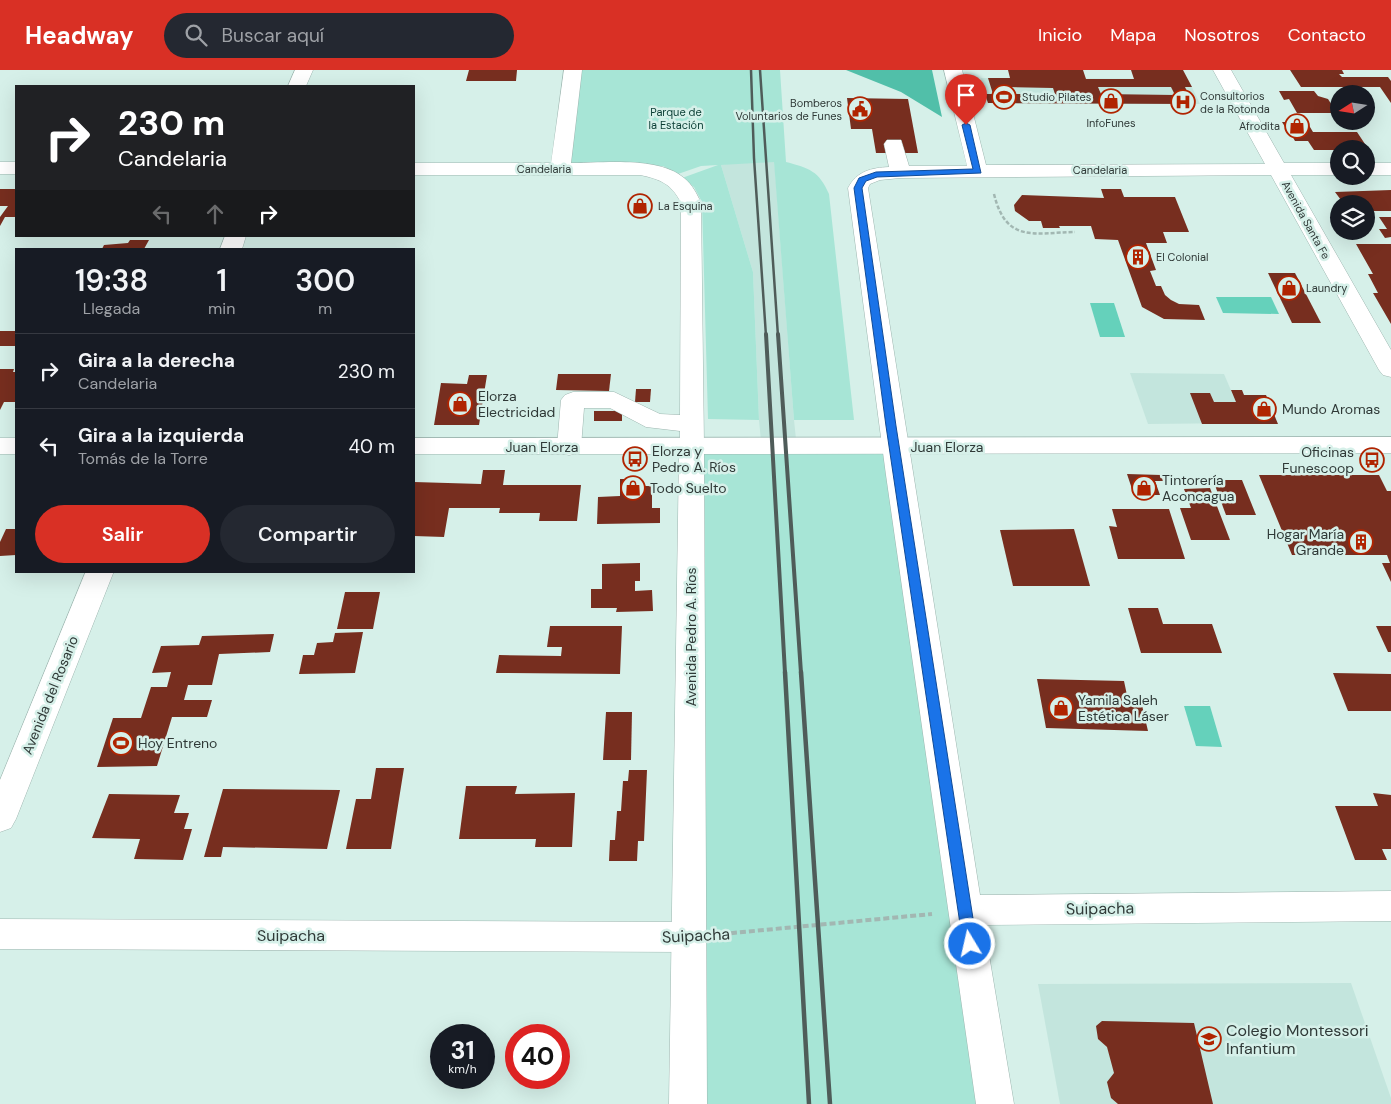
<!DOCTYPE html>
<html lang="es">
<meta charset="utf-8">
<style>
body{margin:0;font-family:"DM Sans",sans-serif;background:#242831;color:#f1f3f6;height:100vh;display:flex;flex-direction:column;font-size:19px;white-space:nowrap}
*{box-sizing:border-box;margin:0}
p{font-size:16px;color:#9ea1a6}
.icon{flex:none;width:28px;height:28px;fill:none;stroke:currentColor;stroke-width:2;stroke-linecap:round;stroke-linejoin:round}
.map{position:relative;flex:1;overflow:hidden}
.drawer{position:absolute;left:15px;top:178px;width:400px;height:325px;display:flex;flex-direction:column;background:#171b24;border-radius:0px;box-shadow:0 5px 20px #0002}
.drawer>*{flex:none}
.top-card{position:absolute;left:15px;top:15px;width:400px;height:152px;border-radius:0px;box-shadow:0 5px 20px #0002;background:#202124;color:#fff;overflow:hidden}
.needle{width:32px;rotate:258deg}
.fabs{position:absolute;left:1330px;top:15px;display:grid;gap:10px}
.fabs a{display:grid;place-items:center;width:45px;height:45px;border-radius:50%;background:#171b24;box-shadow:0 5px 20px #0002;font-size:25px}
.speed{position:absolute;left:430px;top:954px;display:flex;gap:10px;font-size:25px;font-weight:700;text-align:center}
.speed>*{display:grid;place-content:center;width:65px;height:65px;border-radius:50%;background:#171b24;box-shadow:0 5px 20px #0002;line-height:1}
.speed small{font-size:12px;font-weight:400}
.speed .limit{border:8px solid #d22;background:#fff;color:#111}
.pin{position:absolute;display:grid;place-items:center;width:42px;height:42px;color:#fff;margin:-51px -21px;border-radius:50% 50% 50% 0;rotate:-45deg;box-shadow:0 0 5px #0007}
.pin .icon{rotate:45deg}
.me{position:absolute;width:55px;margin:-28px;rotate:351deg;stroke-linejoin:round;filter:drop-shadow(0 0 4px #0008)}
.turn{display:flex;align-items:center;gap:18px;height:105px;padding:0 20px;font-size:22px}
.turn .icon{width:65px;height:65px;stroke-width:2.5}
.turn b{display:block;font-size:35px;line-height:42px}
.lanes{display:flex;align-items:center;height:48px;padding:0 20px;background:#0003;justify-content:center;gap:25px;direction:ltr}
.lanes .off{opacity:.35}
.eta{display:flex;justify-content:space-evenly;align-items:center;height:85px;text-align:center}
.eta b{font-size:30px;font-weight:600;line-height:35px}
.button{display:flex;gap:10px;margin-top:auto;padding:10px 20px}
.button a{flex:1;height:58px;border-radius:30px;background:#d93025;color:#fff;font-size:20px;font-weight:600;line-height:58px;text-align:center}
.button a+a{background:#242831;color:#f1f3f6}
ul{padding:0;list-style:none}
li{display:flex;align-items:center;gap:15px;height:75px;padding:0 20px;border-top:1px solid #363941}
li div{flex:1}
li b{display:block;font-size:19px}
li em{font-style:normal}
header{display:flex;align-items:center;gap:30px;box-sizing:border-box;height:70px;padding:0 25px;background:#d93025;color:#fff}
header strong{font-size:24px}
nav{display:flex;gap:28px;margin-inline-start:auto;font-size:18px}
.search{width:350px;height:45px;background:#242831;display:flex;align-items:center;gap:12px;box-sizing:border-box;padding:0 18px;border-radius:28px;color:#9ea1a6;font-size:19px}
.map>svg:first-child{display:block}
.built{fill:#c3e5dd}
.green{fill:#a7e5d6}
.forest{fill:#51bfa9}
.water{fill:#65d1bb}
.building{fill:#772e1f;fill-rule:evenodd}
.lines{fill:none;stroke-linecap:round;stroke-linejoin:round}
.minor-casing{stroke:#9eb6b0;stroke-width:1}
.major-casing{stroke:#9eb6b0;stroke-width:1}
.path-far1{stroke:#a2b7b2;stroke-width:2.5;stroke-dasharray:4 2;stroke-linecap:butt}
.path{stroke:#a2b7b2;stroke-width:4;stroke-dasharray:6 3;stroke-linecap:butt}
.minor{fill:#fff;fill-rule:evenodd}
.major{fill:#fff;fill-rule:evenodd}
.rail-far2{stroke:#4f5c59;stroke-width:2.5}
.rail-far1{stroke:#4f5c59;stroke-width:4}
.rail{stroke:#4f5c59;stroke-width:4.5}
.route{fill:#1a73e8;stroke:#114b97}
.labels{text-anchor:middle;stroke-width:5;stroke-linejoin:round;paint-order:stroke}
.far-poi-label{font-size:11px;fill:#2f3937;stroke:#d6f0e9;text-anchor:start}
.far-park-label{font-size:11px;fill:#0a3d34;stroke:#d6f0e9}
.far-street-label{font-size:11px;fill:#2f3937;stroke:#d6f0e9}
.poi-label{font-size:14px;fill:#2f3937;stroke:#d6f0e9;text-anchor:start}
.street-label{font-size:14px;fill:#2f3937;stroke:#d6f0e9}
.near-street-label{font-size:16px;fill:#2f3937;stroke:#d6f0e9}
.near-poi-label{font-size:16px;fill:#2f3937;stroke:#d6f0e9;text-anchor:start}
</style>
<header>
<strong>Headway</strong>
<div class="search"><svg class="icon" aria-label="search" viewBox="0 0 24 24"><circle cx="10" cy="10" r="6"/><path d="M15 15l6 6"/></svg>Buscar aquí</div>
<nav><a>Inicio</a><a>Mapa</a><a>Nosotros</a><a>Contacto</a></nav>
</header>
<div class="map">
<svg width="1391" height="1034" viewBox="0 0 1391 1034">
<rect width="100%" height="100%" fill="#d6f0e9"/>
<g class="built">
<path d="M 981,8 L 1188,9 L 1200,34 L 988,33 Z"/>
<path d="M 774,87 L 794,350 L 801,417 L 765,413 L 759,350 L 753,202 L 721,95 Z"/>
<path d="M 1130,303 L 1224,304 L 1245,353 L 1148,354 Z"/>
<path d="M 1351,913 L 1391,1028 L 1391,1034 L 1060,1034 L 1038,914 Z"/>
</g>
<g class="green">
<path d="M 581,0 L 780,0 L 786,92 C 809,98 819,101 829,124 L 854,350 L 794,350 L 774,92 L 721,95 L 753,202 L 759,350 L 708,349 L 702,132 L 694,117 L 682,108 L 718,95 L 701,96 L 678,104 L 663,96 L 567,95 Z"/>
<path d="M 692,377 L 895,377 L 995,1034 L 688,1034 Z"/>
</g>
<path class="forest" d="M 846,0 L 932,0 L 942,47 L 901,22 Z"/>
<g class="water">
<path d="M 1216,227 L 1271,227 L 1279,244 L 1223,243 Z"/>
<path d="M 1090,233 L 1114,233 L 1125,267 L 1100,267 Z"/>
<path d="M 1184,636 L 1210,636 L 1222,677 L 1196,676 Z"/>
</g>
<g class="building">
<path d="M 469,0 L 517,0 L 516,11 L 466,11 Z"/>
<path d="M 1008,0 L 1083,0 L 1086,9 L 1134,9 L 1131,0 L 1183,0 L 1192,17 L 1185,17 L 1193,34 L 988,33 L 985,24 L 993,24 L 988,8 L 1010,8 ZM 1007,17 L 1053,18 L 1055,24 L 1009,24 ZM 1098,17 L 1171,17 L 1175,25 L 1101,24 Z"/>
<path d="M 1290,0 L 1342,0 L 1344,4 L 1339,4 L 1342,7 L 1388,7 L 1391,11 L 1391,33 L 1380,17 L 1301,17 Z"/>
<path d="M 1279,21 L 1314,21 L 1318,26 L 1328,29 L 1337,43 L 1297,43 L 1289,29 L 1284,30 Z"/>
<path d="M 847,28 L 908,29 L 918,83 L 876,83 L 872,59 L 851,59 Z"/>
<path d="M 1282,52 L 1307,52 L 1313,62 L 1357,62 L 1369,80 L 1314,80 L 1308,71 L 1295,71 L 1291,64 L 1306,64 L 1303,60 L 1287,60 Z"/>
<path d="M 0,119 L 16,119 L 16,147 L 5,147 L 0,156 L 0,147 L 8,136 L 0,136 Z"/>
<path d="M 1101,119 L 1121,119 L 1124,127 L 1175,127 L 1189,162 L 1163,162 L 1167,173 L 1146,173 L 1156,200 L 1150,201 L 1156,216 L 1161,216 L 1165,225 L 1171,230 L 1179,234 L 1199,235 L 1205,250 L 1164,249 L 1142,237 L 1118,170 L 1095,169 L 1091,156 L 1059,156 L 1060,158 L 1043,158 L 1041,151 L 1029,151 L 1015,141 L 1014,135 L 1022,125 L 1104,128 Z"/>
<path d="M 1391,120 L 1391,141 L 1366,141 L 1366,134 L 1344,134 L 1335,122 Z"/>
<path d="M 1379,147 L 1391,147 L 1391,167 L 1385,168 L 1379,159 L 1387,159 Z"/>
<path d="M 130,170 L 149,170 L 144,179 L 102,179 L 104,175 L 128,173 Z"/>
<path d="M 1356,174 L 1391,174 L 1391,254 L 1373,223 L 1378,223 L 1368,204 L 1373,204 Z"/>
<path d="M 1268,203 L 1295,203 L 1321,253 L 1292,253 Z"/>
<rect x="0" y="261" width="16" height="15"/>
<path d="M 0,299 L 14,299 L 13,302 L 16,302 L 16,332 L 4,332 L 0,340 Z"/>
<path d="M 558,304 L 611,304 L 609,321 L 556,320 Z"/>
<path d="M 469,305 L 487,305 L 479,355 L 434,355 L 441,313 L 467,314 Z"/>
<path d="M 636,319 L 651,319 L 650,332 L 635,332 Z"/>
<path d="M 1231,320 L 1242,320 L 1244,325 L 1266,325 L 1278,354 L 1202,354 L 1190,323 L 1210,323 L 1214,332 L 1236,332 Z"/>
<rect x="594" y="341" width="28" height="10"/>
<path d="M 483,400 L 505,400 L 503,415 L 581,415 L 577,451 L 539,451 L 540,443 L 499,443 L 500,438 L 449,438 L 444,467 L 414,466 L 414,412 L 481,414 Z"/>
<path d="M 1127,404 L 1161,405 L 1163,411 L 1155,411 L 1160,425 L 1134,425 Z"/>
<path d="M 1259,405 L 1379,405 L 1387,421 L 1391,421 L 1391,512 L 1382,493 L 1390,493 L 1387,485 L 1292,485 Z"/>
<path d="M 620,409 L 641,409 L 641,416 L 652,416 L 652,438 L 660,438 L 660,453 L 597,454 L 598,427 L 620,426 Z"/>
<path d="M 1213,410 L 1242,410 L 1256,445 L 1226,445 Z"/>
<path d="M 1210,418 L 1230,470 L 1191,470 L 1180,438 L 1191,438 L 1184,419 Z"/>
<path d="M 1112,439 L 1169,439 L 1185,489 L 1118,489 L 1109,456 L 1117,457 Z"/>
<path d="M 6,459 L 16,459 L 16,485 L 0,486 L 0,472 Z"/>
<path d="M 1074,459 L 1090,516 L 1013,516 L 1000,460 Z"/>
<path d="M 640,493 L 640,511 L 635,511 L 635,521 L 652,520 L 653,541 L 616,542 L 617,538 L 591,538 L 591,519 L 602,519 L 602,494 Z"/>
<path d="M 345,522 L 380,522 L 373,559 L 337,559 Z"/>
<path d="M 1128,538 L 1158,538 L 1163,554 L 1212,554 L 1222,583 L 1141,583 Z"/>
<path d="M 550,556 L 622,556 L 620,604 L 496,603 L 499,585 L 561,586 L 562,577 L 547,577 Z"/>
<path d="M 1376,556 L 1391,556 L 1391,582 L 1388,582 Z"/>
<path d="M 363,562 L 355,603 L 299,604 L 303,585 L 314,585 L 317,573 L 333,572 L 335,563 Z"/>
<path d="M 274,564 L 270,582 L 219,584 L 212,615 L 188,615 L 184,630 L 212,630 L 207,647 L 172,647 L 157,696 L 97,697 L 113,648 L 141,648 L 151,617 L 167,617 L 171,602 L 152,603 L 161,576 L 199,575 L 202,566 Z"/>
<path d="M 1333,603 L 1391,604 L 1391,641 L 1348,641 Z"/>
<path d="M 1037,609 L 1124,611 L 1128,630 L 1141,631 L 1148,661 L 1046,658 Z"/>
<path d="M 606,642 L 632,642 L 631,690 L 603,690 Z"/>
<path d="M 376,698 L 404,698 L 391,779 L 346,779 L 356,729 L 371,729 Z"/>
<path d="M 629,700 L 647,700 L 644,771 L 638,771 L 637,791 L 609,791 L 610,770 L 615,770 L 617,741 L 621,741 L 623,711 L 628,711 Z"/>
<path d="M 466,716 L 517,716 L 515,724 L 575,723 L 572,777 L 535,777 L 536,769 L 459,769 Z"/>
<path d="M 223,719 L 340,720 L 327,779 L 223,777 L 221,787 L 204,787 Z"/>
<path d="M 1373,723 L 1391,725 L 1391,779 L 1382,779 L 1387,790 L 1355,790 L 1335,736 L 1378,736 Z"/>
<path d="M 109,724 L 180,725 L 174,743 L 189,743 L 184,759 L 192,759 L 183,790 L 134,789 L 140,769 L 92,768 Z"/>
<path d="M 1102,951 L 1194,953 L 1213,1034 L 1118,1034 L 1111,1028 L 1107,1012 L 1114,1003 L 1107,977 L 1098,969 L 1096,956 Z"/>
</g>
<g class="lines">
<g class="minor-casing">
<g id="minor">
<path d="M 295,0 L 313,0 L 306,16 L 288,16 Z"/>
<path d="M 564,0 L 582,0 L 571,93 C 602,93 659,86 684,108 C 692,114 697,124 701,133 L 704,377 L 701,383 L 692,385 L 683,383 L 680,377 L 680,361 L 646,357 L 610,338 L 584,338 L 581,377 L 578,383 L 569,385 L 560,383 L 557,377 L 561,330 L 565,325 L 573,322 L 614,322 L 660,344 L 680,345 L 681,133 C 672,114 660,109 640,105 L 414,105 L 414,93 L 551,93 Z"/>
<path d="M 944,0 L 962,0 L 986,95 L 1265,94 L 1213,0 L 1231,0 L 1284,93 L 1339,93 L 1339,105 L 1291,105 L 1391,280 L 1391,307 L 1383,305 L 1379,300 L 1271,105 L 900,108 L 880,110 L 870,114 L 868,118 L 980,825 L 1391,821 L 1391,851 L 984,855 L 1014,1034 L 976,1034 L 886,405 L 848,118 C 857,101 871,98 889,97 L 884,74 L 887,70 L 901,70 L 909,96 L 967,96 Z"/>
<rect x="0" y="92" width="16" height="12"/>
<rect x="1366" y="93" width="25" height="12"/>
<path d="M 225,166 L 246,166 L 242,179 L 220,179 Z"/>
<path d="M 86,501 L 114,501 L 16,749 L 11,758 L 0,762 L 0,710 Z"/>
<path d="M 0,849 L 689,852 L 701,856 L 706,867 L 701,878 L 689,882 L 0,879 Z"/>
</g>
</g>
<g class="major-casing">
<g id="major">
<path d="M 1391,367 L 1391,383 L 704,384 L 707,1034 L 669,1034 L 679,384 L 414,384 L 414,368 Z"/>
<rect x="0" y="368" width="16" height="16"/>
</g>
</g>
<path class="path-far1" d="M 994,124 C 1006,173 1033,163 1075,162"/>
<path class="path" d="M 722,864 L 932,844"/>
<use href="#minor" class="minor"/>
<use href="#major" class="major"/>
<g class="rail-far2">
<path d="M 751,0 L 754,88 L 766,266"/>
<path d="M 760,0 L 778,266"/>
</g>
<g class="rail-far1">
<path d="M 766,264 L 785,603"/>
<path d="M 778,264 L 801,603"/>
</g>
<g class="rail">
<path d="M 785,602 L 809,1034"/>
<path d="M 801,602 L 830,1034"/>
</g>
</g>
<path class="route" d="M 966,53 L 970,55 L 981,103 L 877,107 L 866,111 L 862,118 L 896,356 L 977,874 L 975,878 L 970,880 L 965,878 L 963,874 L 886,356 L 854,118 L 859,108 L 876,102 L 973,99 L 962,55 Z"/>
<defs>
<g id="stadium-ring" transform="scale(1.25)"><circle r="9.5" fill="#d6f0e9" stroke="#b02400" stroke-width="1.5"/><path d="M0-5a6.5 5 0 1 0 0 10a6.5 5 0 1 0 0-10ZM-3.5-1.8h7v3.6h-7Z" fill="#b02400"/></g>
<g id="shop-ring" transform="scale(1.25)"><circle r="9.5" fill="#d6f0e9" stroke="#b02400" stroke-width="1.5"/><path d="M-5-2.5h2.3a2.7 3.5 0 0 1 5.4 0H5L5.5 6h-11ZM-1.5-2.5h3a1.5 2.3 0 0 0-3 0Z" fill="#b02400"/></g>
<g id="hospital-ring" transform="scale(1.25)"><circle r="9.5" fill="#d6f0e9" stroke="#b02400" stroke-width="1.5"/><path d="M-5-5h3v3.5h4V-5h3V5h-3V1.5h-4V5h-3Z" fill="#b02400"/></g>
<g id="civic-ring" transform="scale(1.25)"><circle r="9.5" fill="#d6f0e9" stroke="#b02400" stroke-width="1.5"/><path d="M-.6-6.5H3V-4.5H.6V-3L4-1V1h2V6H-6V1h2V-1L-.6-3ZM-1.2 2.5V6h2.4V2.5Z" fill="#b02400"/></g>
<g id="building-ring" transform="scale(1.25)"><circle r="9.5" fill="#d6f0e9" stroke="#b02400" stroke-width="1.5"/><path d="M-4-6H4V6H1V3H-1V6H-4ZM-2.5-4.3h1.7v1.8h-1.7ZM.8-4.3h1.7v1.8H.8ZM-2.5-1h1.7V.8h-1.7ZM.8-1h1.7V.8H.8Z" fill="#b02400"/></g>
<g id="bus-ring" transform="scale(1.25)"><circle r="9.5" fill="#d6f0e9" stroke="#b02400" stroke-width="1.5"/><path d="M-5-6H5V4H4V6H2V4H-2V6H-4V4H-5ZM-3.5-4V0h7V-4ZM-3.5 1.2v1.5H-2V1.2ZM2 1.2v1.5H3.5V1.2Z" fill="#b02400"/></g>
<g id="school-ring" transform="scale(1.25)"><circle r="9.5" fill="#d6f0e9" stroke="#b02400" stroke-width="1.5"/><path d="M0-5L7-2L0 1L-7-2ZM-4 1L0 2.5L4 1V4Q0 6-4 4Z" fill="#b02400"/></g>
</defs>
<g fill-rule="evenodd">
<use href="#stadium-ring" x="1004" y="27"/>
<use href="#shop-ring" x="1111" y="31"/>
<use href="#hospital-ring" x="1183" y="32"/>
<use href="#civic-ring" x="860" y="39"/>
<use href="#shop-ring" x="1297" y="56"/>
<use href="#shop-ring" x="640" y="136"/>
<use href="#building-ring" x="1138" y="187"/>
<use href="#shop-ring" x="1289" y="218"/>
<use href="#shop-ring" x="460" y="334"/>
<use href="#shop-ring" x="1264" y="339"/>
<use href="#bus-ring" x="635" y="389"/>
<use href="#bus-ring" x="1372" y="390"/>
<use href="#shop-ring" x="633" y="418"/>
<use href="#shop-ring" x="1144" y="418"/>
<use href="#building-ring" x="1361" y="472"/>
<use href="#shop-ring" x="1061" y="638"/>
<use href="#stadium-ring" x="121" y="673"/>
<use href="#school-ring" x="1209" y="969"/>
</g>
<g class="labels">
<g class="far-poi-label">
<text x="1200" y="30">Consultorios<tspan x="1200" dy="13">de la Rotonda</tspan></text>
<text x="1022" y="31">Studio Pilates</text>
<text x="842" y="37" text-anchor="end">Bomberos<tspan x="842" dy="13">Voluntarios de Funes</tspan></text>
<text x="1111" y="57" text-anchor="middle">InfoFunes</text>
<text x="1280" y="60" text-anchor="end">Afrodita</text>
<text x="658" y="140">La Esquina</text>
<text x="1156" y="191">El Colonial</text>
<text x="1306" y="222">Laundry</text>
</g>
<g class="far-park-label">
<text x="676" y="46">Parque de<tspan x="676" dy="13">la Estación</tspan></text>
</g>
<g class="far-street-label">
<text x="544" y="103">Candelaria</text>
<text x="1100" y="104">Candelaria</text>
<text transform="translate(1306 150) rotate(61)" y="4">Avenida Santa Fe</text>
</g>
<g class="poi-label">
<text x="478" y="331">Elorza<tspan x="478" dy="16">Electricidad</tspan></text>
<text x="1282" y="344">Mundo Aromas</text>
<text x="652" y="386">Elorza y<tspan x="652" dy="16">Pedro A. Ríos</tspan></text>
<text x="1354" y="387" text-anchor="end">Oficinas<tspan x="1354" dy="16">Funescoop</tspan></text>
<text x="1162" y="415">Tintorería<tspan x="1162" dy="16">Aconcagua</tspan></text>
<text x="650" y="423">Todo Suelto</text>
<text x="1344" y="469" text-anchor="end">Hogar María<tspan x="1344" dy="16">Grande</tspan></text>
<text x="1078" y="635">Yamila Saleh<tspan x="1078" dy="16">Estética Láser</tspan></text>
<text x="138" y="678">Hoy Entreno</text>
</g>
<g class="street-label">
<text x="542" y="382">Juan Elorza</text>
<text x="947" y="382">Juan Elorza</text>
<text transform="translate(691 567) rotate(-90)" y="5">Avenida Pedro A. Ríos</text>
<text transform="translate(50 625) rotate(-68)" y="5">Avenida del Rosario</text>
</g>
<g class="near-street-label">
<text transform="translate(1100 838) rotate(-1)" y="6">Suipacha</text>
<text x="291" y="871">Suipacha</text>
<text transform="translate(696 865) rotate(-3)" y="6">Suipacha</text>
</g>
<g class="near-poi-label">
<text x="1226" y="966">Colegio Montessori<tspan x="1226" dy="18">Infantium</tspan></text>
</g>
</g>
</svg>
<div class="fabs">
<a><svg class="needle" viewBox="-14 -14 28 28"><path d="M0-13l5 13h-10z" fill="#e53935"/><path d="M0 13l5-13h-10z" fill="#9ea1a6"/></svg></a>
<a><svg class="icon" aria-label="search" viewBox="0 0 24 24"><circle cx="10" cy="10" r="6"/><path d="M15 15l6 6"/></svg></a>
<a><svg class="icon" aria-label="layers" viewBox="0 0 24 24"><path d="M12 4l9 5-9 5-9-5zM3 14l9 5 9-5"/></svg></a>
</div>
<div class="speed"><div>31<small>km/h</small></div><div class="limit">40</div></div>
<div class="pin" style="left:966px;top:55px;background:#d93025"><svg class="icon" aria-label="arrive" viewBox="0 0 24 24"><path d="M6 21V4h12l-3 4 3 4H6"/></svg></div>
<svg class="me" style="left:970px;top:874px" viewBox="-20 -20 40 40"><circle r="17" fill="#1a73e8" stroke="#fff" stroke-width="3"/><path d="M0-11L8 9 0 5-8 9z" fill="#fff"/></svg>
<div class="top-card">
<div class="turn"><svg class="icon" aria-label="right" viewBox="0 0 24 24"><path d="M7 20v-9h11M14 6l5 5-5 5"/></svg><div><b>230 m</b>Candelaria</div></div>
<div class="lanes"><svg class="icon off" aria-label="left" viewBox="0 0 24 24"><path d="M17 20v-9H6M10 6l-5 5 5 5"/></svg><svg class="icon off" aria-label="ahead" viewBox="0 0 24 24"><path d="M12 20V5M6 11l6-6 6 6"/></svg><svg class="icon" aria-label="right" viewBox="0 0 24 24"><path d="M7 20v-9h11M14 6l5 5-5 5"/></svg></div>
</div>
<section class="drawer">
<div class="eta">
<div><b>19:38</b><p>Llegada</p></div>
<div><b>1</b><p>min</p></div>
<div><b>300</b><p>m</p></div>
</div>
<ul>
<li><svg class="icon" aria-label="right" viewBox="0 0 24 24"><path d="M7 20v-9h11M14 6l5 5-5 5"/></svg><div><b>Gira a la derecha</b><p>Candelaria</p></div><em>230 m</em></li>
<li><svg class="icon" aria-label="left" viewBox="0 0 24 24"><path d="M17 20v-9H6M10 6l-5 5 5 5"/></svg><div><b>Gira a la izquierda</b><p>Tomás de la Torre</p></div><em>40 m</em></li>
</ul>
<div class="button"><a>Salir</a><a>Compartir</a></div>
</section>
</div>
